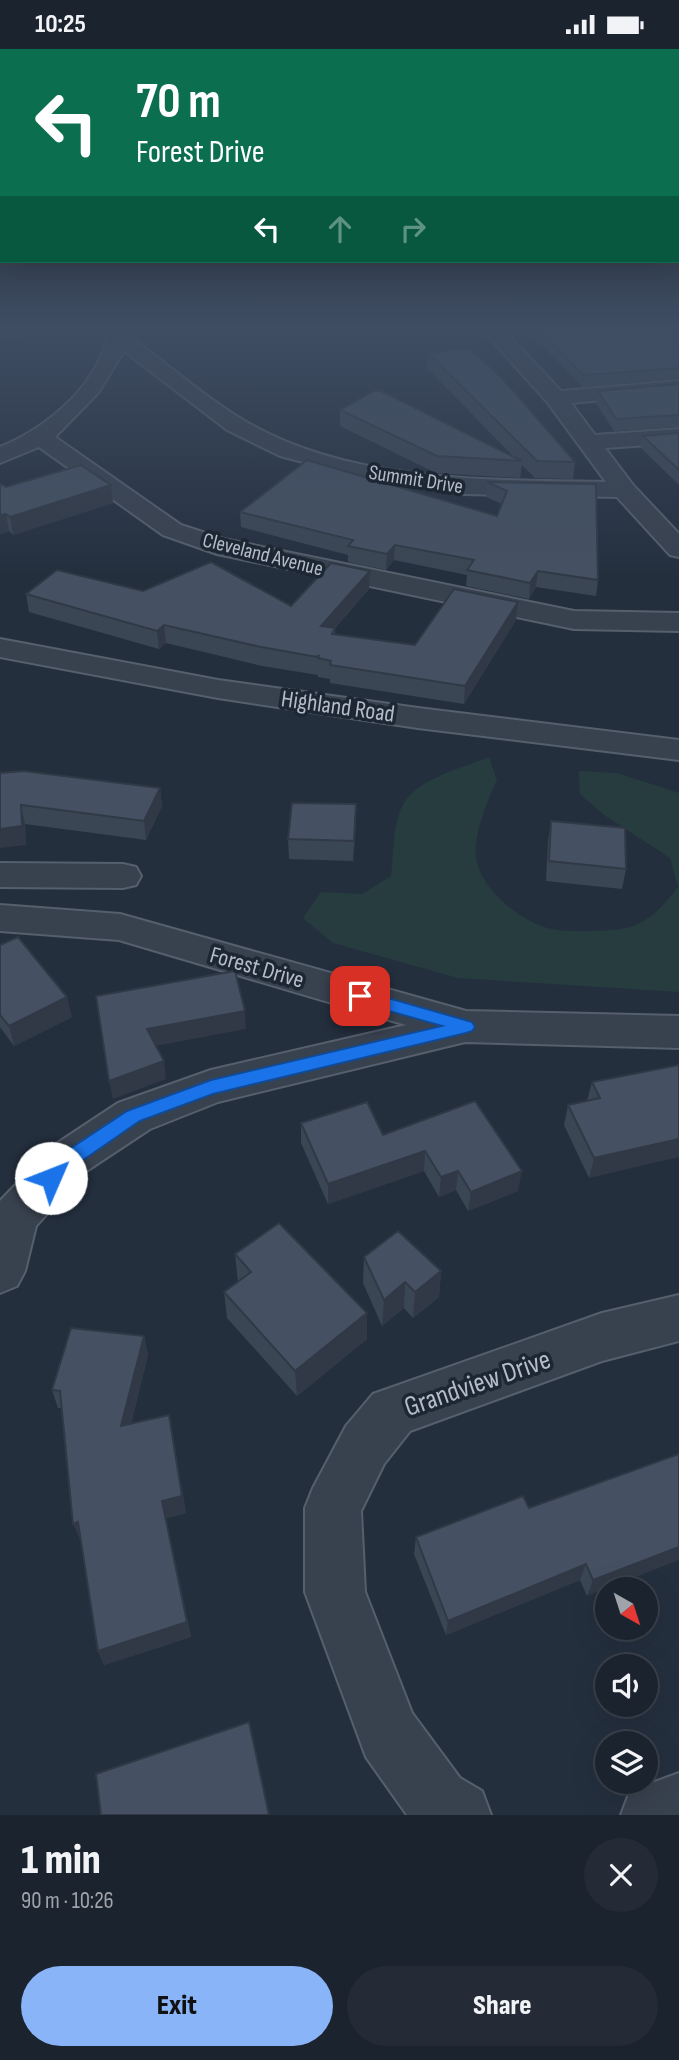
<!DOCTYPE html>
<meta charset="utf-8">
<style>
body{margin:0;font-family:"Sofia Sans Condensed",sans-serif;background:#242b36;color:#f1f3f6;height:100vh;display:flex;flex-direction:column;font-size:26px;white-space:nowrap}
*{box-sizing:border-box;margin:0}
p{font-size:23px;color:#a0a4aa}
.icon{flex:none;width:38px;height:38px;fill:none;stroke:currentColor;stroke-width:2;stroke-linecap:round;stroke-linejoin:round}
.map{position:relative;height:1766px;overflow:hidden}
.drawer{display:flex;flex-direction:column;background:#1b232e;flex:1}
.drawer>*{flex:none}
.guide{position:absolute;left:0px;top:0px;width:679px;height:214px;box-shadow:0 7px 28px #0002,0 0 0 2px #39404a;background:#0b6e4f;color:#fff;overflow:hidden}
.needle{width:46px;rotate:141deg}
.buttons{position:absolute;left:595px;top:1528px;display:grid;gap:14px}
.buttons a{display:grid;place-items:center;width:63px;height:63px;border-radius:50%;background:#1b232e;box-shadow:0 7px 28px #0002,0 0 0 2px #39404a;font-size:35px}
.pin{position:absolute;display:grid;place-items:center;width:60px;height:60px;color:#fff;margin:-30px;border-radius:14px;box-shadow:0 4px 10px #0006}
.me{position:absolute;width:77px;margin:-38px;rotate:46deg;stroke-linejoin:round;filter:drop-shadow(0 0 5px #0008)}
.turn{display:flex;align-items:center;gap:24px;height:147px;padding:0 21px;font-size:32px}
.turn .icon{width:91px;height:91px;stroke-width:2.5}
.turn b{display:block;font-size:49px;line-height:60px}
.lanes{display:flex;align-items:center;height:66px;padding:0 21px;background:#0003;justify-content:center;gap:35px;direction:ltr}
.lanes .off{opacity:.35}
.round{display:grid;place-items:center;flex:none;width:74px;height:74px;border-radius:37px;background:#242b36}
.head{display:flex;align-items:center;justify-content:space-between;height:119px;padding:0 21px}
h1{font-size:42px;font-weight:800;line-height:52px}
.button{display:flex;gap:14px;margin-top:auto;padding:14px 21px}
.button a{flex:1;height:80px;border-radius:42px;background:#8ab4f8;color:#111;font-size:28px;font-weight:800;line-height:80px;text-align:center}
.button a+a{background:#242b36;color:#f1f3f6}
.status{display:flex;justify-content:space-between;align-items:center;height:49px;padding:0 35px;background:#1b232e;direction:ltr}
.status svg{height:19px;fill:currentColor}
.map>svg:first-child{display:block}
.green{fill:#263c3f}
.lines{fill:none;stroke-linecap:round;stroke-linejoin:round}
.minor-casing{stroke:#565f6c;stroke-width:4}
.minor{fill:#38414e;fill-rule:evenodd}
.wall{fill:#3b4654}
.shaded-wall{fill:#303945}
.building{fill:#455162;stroke:#303945;stroke-width:2}
.route{fill:#1a73e8;stroke:#114b97;stroke-width:2}
.labels{text-anchor:middle;stroke-width:7;stroke-linejoin:round;paint-order:stroke}
.far-street-label{font-size:21px;fill:#b4bcc9;stroke:#1d2633}
.street-label{font-size:24px;fill:#b4bcc9;stroke:#1d2633}
.near-street-label{font-size:28px;fill:#b4bcc9;stroke:#1d2633}
</style>
<div class="status"><b>10:25</b><svg viewBox="0 0 49 12"><path d="M0 12V9h3v3zM5 12V6h3v6zM10 12V3h3v9zM15 12V0h3v12zM26 1h20v11H26zM47 4h2v5h-2z"/></svg></div>
<div class="map">
<svg width="679" height="1766" viewBox="0 0 679 1766">
<rect width="100%" height="100%" fill="#242f3e"/>
<path class="green" d="M 489,708 L 497,731 C 488,749 473,787 476,808 C 480,839 516,868 544,878 C 560,884 613,883 630,878 C 651,872 665,854 678,838 L 670,809 L 604,766 L 580,745 L 579,722 L 617,724 L 679,744 L 679,943 L 458,929 L 333,894 L 303,869 L 321,843 L 362,845 L 391,827 C 394,804 392,771 406,751 C 421,729 465,718 489,708 Z"/>
<g class="lines">
<g class="minor-casing">
<g id="minor">
<path d="M 109,279 L 129,279 L 128,286 C 166,314 203,347 243,371 C 348,434 488,431 606,433 L 548,354 L 481,279 L 502,279 L 561,342 L 679,332 L 679,344 L 571,354 L 595,386 L 679,380 L 679,394 L 605,399 L 633,436 L 679,485 L 679,508 L 670,506 L 617,448 L 465,445 L 363,429 L 280,407 L 227,381 L 124,302 L 98,344 L 55,388 L 181,476 L 224,490 L 574,562 L 679,564 L 679,582 L 574,580 L 217,505 L 163,486 L 39,398 L 0,414 L 0,398 C 49,378 101,334 109,279 Z"/>
<path d="M 0,590 L 218,631 L 418,659 L 679,691 L 679,711 L 418,679 L 218,649 L 0,608 Z"/>
<path d="M 0,814 L 123,815 L 136,818 L 141,827 L 136,836 L 123,839 L 0,838 Z"/>
<path d="M 0,856 L 120,865 L 466,962 L 679,967 L 679,999 L 465,993 L 218,1053 L 150,1080 L 85,1123 L 36,1177 L 25,1222 L 17,1237 L 0,1244 L 0,1152 L 53,1097 L 118,1054 L 211,1021 L 406,976 L 119,891 L 0,882 Z"/>
<path d="M 679,1246 L 679,1292 L 602,1312 L 410,1382 L 384,1415 L 361,1462 L 365,1543 L 412,1664 L 460,1729 L 482,1742 L 491,1766 L 407,1766 L 366,1708 L 305,1543 L 305,1459 L 313,1439 L 346,1377 L 373,1345 L 602,1264 Z"/>
<path d="M 679,1724 L 679,1766 L 621,1766 L 630,1742 Z"/>
</g>
</g>
<use href="#minor" class="minor"/>
</g>
<g class="wall">
<path d="M 524,279 L 679,279 L 679,330 L 583,338 Z"/>
<path d="M 428,304 L 575,413 L 573,430 L 535,429 L 522,416 L 520,429 L 436,424 L 340,377 L 340,361 L 514,408 L 427,319 Z"/>
<path d="M 679,335 L 679,378 L 614,382 L 596,354 L 598,342 Z"/>
<path d="M 679,384 L 679,436 L 641,399 L 643,387 Z"/>
<path d="M 487,433 L 596,435 L 598,531 L 596,547 L 536,538 L 529,550 L 466,537 L 467,526 L 394,511 L 386,521 L 348,513 L 348,506 L 241,478 L 240,463 L 497,467 L 502,455 L 486,448 Z"/>
<path d="M 0,435 L 6,438 L 111,436 L 113,454 L 13,486 L 9,482 L 0,485 Z"/>
<path d="M 369,540 L 335,579 L 335,585 L 415,596 L 518,553 L 516,571 L 464,655 L 330,634 L 330,630 L 318,628 L 318,625 L 318,626 L 262,617 L 166,594 L 159,600 L 29,563 L 26,545 L 143,542 L 291,557 Z"/>
<path d="M 0,724 L 160,739 L 162,757 L 146,791 L 25,775 L 26,796 Z"/>
<path d="M 551,772 L 626,820 L 622,840 L 546,832 L 548,792 Z"/>
<path d="M 356,775 L 353,812 L 289,810 L 288,790 Z"/>
<path d="M 0,896 L 72,968 L 14,997 L 0,978 Z"/>
<path d="M 679,1016 L 589,1129 L 564,1076 L 568,1056 L 587,1052 L 592,1033 Z"/>
<path d="M 301,1074 L 383,1086 L 518,1142 L 468,1162 L 456,1141 L 439,1148 L 424,1122 L 328,1155 L 301,1094 Z"/>
<path d="M 235,1205 L 367,1264 L 367,1290 L 297,1347 L 227,1269 L 224,1243 L 238,1233 Z"/>
<path d="M 364,1208 L 441,1222 L 439,1248 L 413,1269 L 404,1259 L 382,1277 L 363,1234 Z"/>
<path d="M 144,1287 L 148,1306 L 131,1375 L 169,1366 L 186,1464 L 166,1469 L 191,1588 L 104,1616 L 98,1602 L 81,1491 L 80,1491 L 62,1359 L 58,1359 L 52,1341 Z"/>
<path d="M 679,1405 L 587,1547 L 580,1531 L 446,1586 L 414,1505 L 416,1488 L 529,1459 Z"/>
</g>
<g class="shaded-wall">
<path d="M 0,279 L 49,279 L 49,285 L 0,290 Z"/>
<path d="M 111,436 L 113,454 L 13,486 L 10,468 Z"/>
<path d="M 6,465 L 9,482 L 0,485 L 0,466 Z"/>
<path d="M 395,496 L 394,511 L 386,521 L 387,505 Z"/>
<path d="M 370,522 L 369,540 L 321,594 L 321,577 Z"/>
<path d="M 538,522 L 536,538 L 529,550 L 530,534 Z"/>
<path d="M 518,553 L 516,571 L 464,655 L 465,637 Z"/>
<path d="M 164,576 L 166,594 L 159,600 L 157,582 Z"/>
<path d="M 160,739 L 162,757 L 146,791 L 144,772 Z"/>
<path d="M 356,755 L 356,775 L 353,812 L 354,792 Z"/>
<path d="M 21,756 L 25,775 L 26,796 L 0,799 L 0,780 Z"/>
<path d="M 67,948 L 72,968 L 14,997 L 9,977 Z"/>
<path d="M 245,962 L 246,980 L 150,998 L 147,980 Z"/>
<path d="M 164,1012 L 166,1030 L 113,1050 L 109,1032 Z"/>
<path d="M 679,1090 L 679,1108 L 589,1129 L 594,1109 Z"/>
<path d="M 425,1102 L 424,1122 L 328,1155 L 328,1135 Z"/>
<path d="M 458,1122 L 456,1141 L 439,1148 L 441,1128 Z"/>
<path d="M 522,1122 L 518,1142 L 468,1162 L 471,1143 Z"/>
<path d="M 441,1222 L 439,1248 L 413,1269 L 415,1243 Z"/>
<path d="M 405,1233 L 404,1259 L 382,1277 L 384,1251 Z"/>
<path d="M 367,1264 L 367,1290 L 297,1347 L 295,1322 Z"/>
<path d="M 144,1287 L 148,1306 L 126,1395 L 121,1377 Z"/>
<path d="M 169,1366 L 186,1464 L 166,1469 L 191,1588 L 104,1616 L 98,1602 L 162,1452 Z"/>
<path d="M 78,1473 L 84,1490 L 80,1491 L 73,1475 Z"/>
<path d="M 679,1498 L 679,1511 L 587,1547 L 593,1531 Z"/>
<path d="M 586,1515 L 580,1531 L 446,1586 L 448,1572 Z"/>
</g>
<g class="building">
<path d="M 536,279 L 679,279 L 679,319 L 584,326 Z"/>
<path d="M 469,299 L 502,329 L 575,413 L 537,412 L 428,304 Z"/>
<path d="M 679,335 L 679,366 L 616,370 L 598,342 Z"/>
<path d="M 374,342 L 381,342 L 522,412 L 437,407 L 340,361 Z"/>
<path d="M 679,384 L 679,421 L 643,387 Z"/>
<path d="M 307,411 L 497,467 L 507,442 L 487,433 L 596,435 L 598,531 L 538,522 L 530,534 L 467,521 L 474,511 L 395,496 L 387,505 L 348,497 L 353,491 L 240,463 Z"/>
<path d="M 81,416 L 111,436 L 10,468 L 6,465 L 0,466 L 0,435 L 1,435 L 6,438 Z"/>
<path d="M 211,513 L 291,557 L 331,514 L 370,522 L 321,577 L 335,579 L 332,585 L 415,596 L 454,540 L 518,553 L 465,637 L 330,616 L 331,612 L 318,609 L 319,606 L 317,608 L 261,598 L 164,576 L 157,582 L 26,545 L 57,521 L 143,542 Z"/>
<path d="M 24,722 L 160,739 L 144,772 L 21,756 L 22,777 L 0,780 L 0,724 Z"/>
<path d="M 292,754 L 356,755 L 354,792 L 288,790 Z"/>
<path d="M 551,772 L 625,779 L 626,820 L 549,812 Z"/>
<path d="M 18,888 L 67,948 L 9,977 L 0,966 L 0,896 Z"/>
<path d="M 235,922 L 245,962 L 147,980 L 164,1012 L 109,1032 L 96,947 Z"/>
<path d="M 679,1016 L 679,1090 L 594,1109 L 568,1056 L 600,1049 L 592,1033 Z"/>
<path d="M 475,1052 L 522,1122 L 471,1143 L 458,1122 L 441,1128 L 425,1102 L 328,1135 L 301,1074 L 367,1053 L 383,1086 Z"/>
<path d="M 279,1174 L 367,1264 L 295,1322 L 224,1243 L 251,1223 L 235,1205 Z"/>
<path d="M 398,1182 L 441,1222 L 415,1243 L 405,1233 L 384,1251 L 364,1208 Z"/>
<path d="M 71,1279 L 144,1287 L 121,1377 L 169,1366 L 182,1447 L 162,1452 L 187,1573 L 98,1602 L 78,1473 L 73,1475 L 60,1342 L 52,1341 Z"/>
<path d="M 679,1405 L 679,1498 L 593,1531 L 586,1515 L 448,1572 L 416,1488 L 523,1447 L 529,1459 Z"/>
<path d="M 249,1673 L 269,1766 L 101,1766 L 96,1725 Z"/>
</g>
<linearGradient id="sky" x2="0" y2="1"><stop stop-color="#141a22"/><stop offset="0.53" stop-color="#3f4d63"/><stop offset="1" stop-color="#3f4d63" stop-opacity="0"/></linearGradient>
<rect width="679" height="526" fill="url(#sky)"/>
<path class="route" d="M 360,941 L 472,973 L 475,978 L 472,982 L 466,984 L 213,1045 L 140,1072 L 76,1116 L 58,1135 L 51,1137 L 44,1135 L 42,1129 L 62,1105 L 127,1062 L 211,1031 L 442,977 L 354,952 L 351,947 Z"/>
<g class="labels">
<g class="far-street-label">
<text transform="translate(416 430) rotate(9)" y="7">Summit Drive</text>
<text transform="translate(263 505) rotate(14)" y="7">Cleveland Avenue</text>
</g>
<g class="street-label">
<text transform="translate(338 657) rotate(8)" y="8">Highland Road</text>
<text transform="translate(257 918) rotate(16)" y="8">Forest Drive</text>
</g>
<g class="near-street-label">
<text transform="translate(477 1333) rotate(-19)" y="10">Grandview Drive</text>
</g>
</g>
</svg>
<div class="buttons">
<a><svg class="needle" viewBox="-14 -14 28 28"><path d="M0-13l5 13h-10z" fill="#e53935"/><path d="M0 13l5-13h-10z" fill="#a0a4aa"/></svg></a>
<a><svg class="icon" aria-label="sound" viewBox="0 0 24 24"><path d="M4 9h4l5-4v14l-5-4H4zM17 9q2 3 0 6"/></svg></a>
<a><svg class="icon" aria-label="layers" viewBox="0 0 24 24"><path d="M12 4l9 5-9 5-9-5zM3 14l9 5 9-5"/></svg></a>
</div>
<div class="pin" style="left:360px;top:947px;background:#d93025"><svg class="icon" aria-label="arrive" viewBox="0 0 24 24"><path d="M6 21V4h12l-3 4 3 4H6"/></svg></div>
<svg class="me" style="left:51px;top:1129px" viewBox="-20 -20 40 40"><circle r="19" fill="#fff"/><path d="M0-13L10 11 0 6-10 11z" fill="#1a73e8"/></svg>
<div class="guide">
<div class="turn"><svg class="icon" aria-label="left" viewBox="0 0 24 24"><path d="M17 20v-9H6M10 6l-5 5 5 5"/></svg><div><b>70 m</b>Forest Drive</div></div>
<div class="lanes"><svg class="icon" aria-label="left" viewBox="0 0 24 24"><path d="M17 20v-9H6M10 6l-5 5 5 5"/></svg><svg class="icon off" aria-label="ahead" viewBox="0 0 24 24"><path d="M12 20V5M6 11l6-6 6 6"/></svg><svg class="icon off" aria-label="right" viewBox="0 0 24 24"><path d="M7 20v-9h11M14 6l5 5-5 5"/></svg></div>
</div>
</div>
<section class="drawer">
<div class="head"><div><h1>1 min</h1><p>90 m · 10:26</p></div><a class="round"><svg class="icon" aria-label="close" viewBox="0 0 24 24"><path d="M6 6l12 12M18 6L6 18"/></svg></a></div>
<div class="button"><a>Exit</a><a>Share</a></div>
</section>
